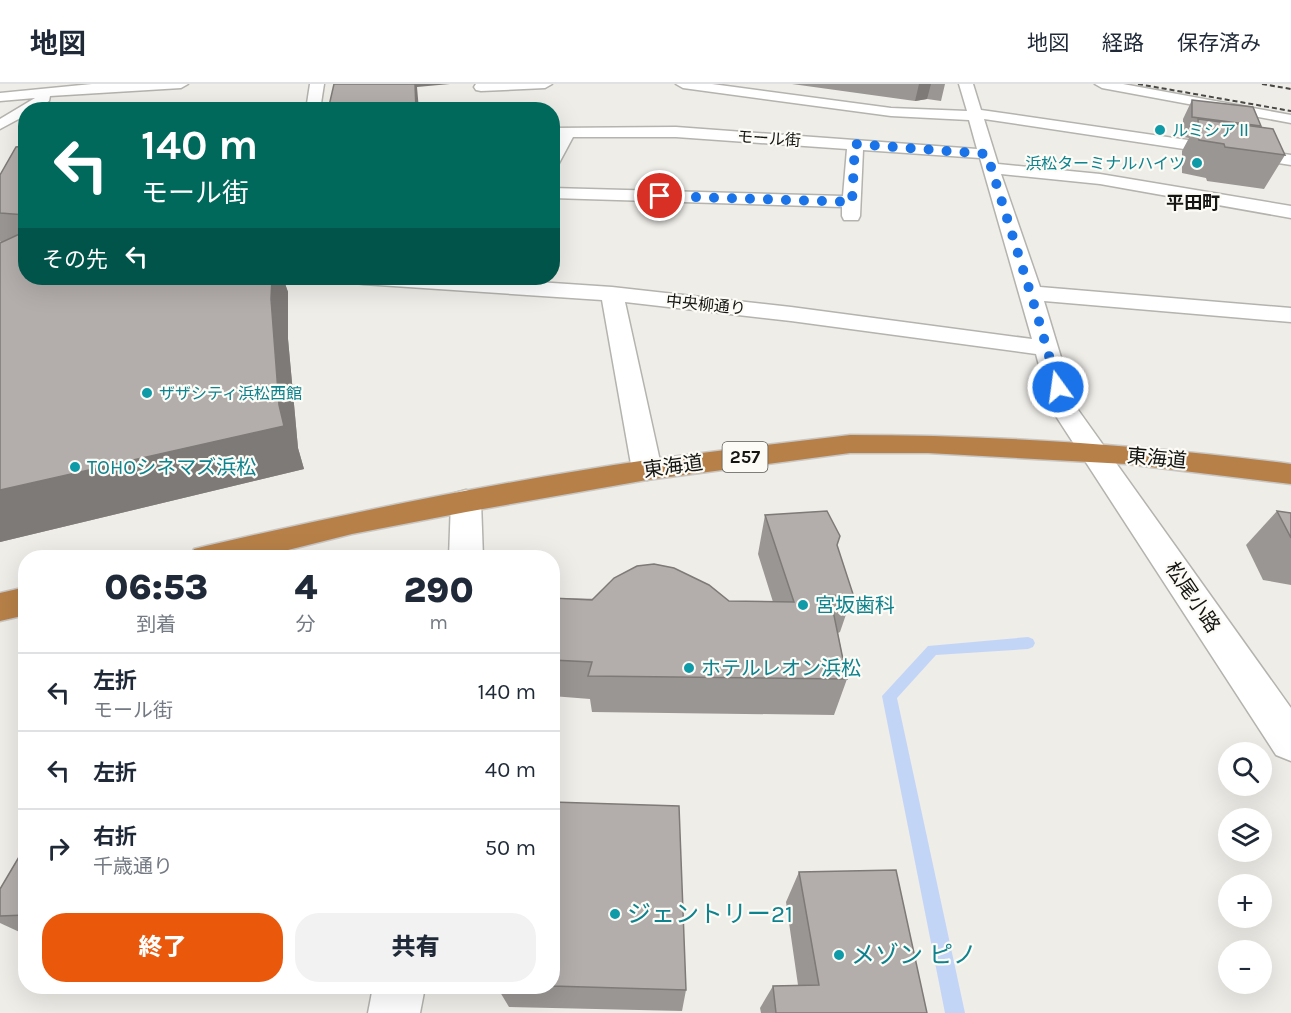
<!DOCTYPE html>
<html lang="ja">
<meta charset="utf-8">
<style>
body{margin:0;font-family:Karla,"Noto Sans JP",sans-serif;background:#f2f2f3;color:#1f2937;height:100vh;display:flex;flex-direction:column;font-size:22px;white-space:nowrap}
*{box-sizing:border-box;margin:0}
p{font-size:20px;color:#747a83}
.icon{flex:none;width:33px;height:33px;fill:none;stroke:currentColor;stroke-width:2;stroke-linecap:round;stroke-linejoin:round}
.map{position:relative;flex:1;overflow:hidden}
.panel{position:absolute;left:18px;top:466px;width:542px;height:444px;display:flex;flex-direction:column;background:#fff;border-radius:24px;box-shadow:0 6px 24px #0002}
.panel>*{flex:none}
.top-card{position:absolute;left:18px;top:18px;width:542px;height:183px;border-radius:24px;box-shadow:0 6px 24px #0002;background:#00695c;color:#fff;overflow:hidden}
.buttons{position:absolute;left:1218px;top:658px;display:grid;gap:12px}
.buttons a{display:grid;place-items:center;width:54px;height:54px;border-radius:50%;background:#fff;box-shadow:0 6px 24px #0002;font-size:30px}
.pin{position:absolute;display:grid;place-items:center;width:51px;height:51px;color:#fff;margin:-26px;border:3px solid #fff;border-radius:50%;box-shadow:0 2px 6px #0007}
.me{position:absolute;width:66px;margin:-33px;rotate:346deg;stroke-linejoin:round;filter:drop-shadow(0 0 4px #0008)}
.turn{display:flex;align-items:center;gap:21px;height:126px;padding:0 24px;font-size:27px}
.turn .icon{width:78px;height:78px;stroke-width:2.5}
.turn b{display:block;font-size:42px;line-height:51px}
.then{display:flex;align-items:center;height:57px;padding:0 24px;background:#0003;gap:12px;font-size:22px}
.eta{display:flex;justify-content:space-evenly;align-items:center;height:102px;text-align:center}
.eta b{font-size:36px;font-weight:800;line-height:42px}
.button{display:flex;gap:12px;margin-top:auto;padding:12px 24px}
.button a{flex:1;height:69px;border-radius:24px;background:#ea580c;color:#fff;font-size:24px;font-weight:800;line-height:69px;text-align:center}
.button a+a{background:#f2f2f3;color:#1f2937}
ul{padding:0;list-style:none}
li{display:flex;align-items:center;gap:18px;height:78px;padding:0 24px;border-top:2px solid #e0e1e3}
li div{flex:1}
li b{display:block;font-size:22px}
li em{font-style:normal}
header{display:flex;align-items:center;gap:36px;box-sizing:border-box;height:84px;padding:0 30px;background:#fff;border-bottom:2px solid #e0e1e3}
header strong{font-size:28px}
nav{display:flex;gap:33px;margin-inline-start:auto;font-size:21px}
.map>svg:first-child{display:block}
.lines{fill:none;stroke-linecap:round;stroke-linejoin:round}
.stream{fill:#c3d5f7;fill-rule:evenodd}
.minor-casing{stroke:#b5b3ae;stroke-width:3}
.highway-casing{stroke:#c7c7c6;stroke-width:3}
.minor{fill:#fff;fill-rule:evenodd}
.highway{fill:#b78048;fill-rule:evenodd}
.rail{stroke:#494845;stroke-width:2;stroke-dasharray:5 3;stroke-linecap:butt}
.wall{fill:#9a9694}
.shaded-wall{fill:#7d7a78}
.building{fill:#b3aeac;stroke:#7d7a78;stroke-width:1.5}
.route{stroke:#1a73e8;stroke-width:10;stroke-dasharray:0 18}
.culture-dot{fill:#0f9aa8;stroke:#fcfbf5;stroke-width:2}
.labels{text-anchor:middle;stroke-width:4.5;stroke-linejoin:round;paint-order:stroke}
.far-culture-label{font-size:16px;fill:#0d838f;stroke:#fcfbf5;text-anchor:start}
.far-street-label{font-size:16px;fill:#151513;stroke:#fcfbf5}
.far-neighbourhood-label{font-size:18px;font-weight:bold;fill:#151513;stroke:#fcfbf5}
.shield{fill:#fcfbf5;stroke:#5a5a57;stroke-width:1.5}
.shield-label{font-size:18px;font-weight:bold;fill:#151513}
.street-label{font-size:20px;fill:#151513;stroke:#fcfbf5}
.culture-label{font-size:20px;fill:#0d838f;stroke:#fcfbf5;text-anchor:start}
.near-culture-label{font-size:24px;fill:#0d838f;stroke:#fcfbf5;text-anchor:start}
</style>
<header>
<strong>地図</strong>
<nav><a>地図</a><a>経路</a><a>保存済み</a></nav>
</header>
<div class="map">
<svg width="1291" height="929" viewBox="0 0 1291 929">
<rect width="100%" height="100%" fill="#efede8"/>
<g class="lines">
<path class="stream" d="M 1028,553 L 1033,555 L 1035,559 L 1033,563 L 1028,565 L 936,571 L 897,614 L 965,929 L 945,929 L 882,612 L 928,562 Z"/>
<g class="minor-casing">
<g id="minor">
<path d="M 92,0 L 188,0 L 181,4 L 50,12 L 49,17 L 35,26 L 26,26 L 26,31 L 0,45 L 0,35 L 35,14 L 0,17 L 0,9 Z"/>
<path d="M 310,0 L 324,0 L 320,26 L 306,26 Z"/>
<path d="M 476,0 L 552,0 L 545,4 L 481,7 L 476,6 L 474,3 Z"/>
<path d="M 676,0 L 712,0 L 891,24 L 967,27 L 959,0 L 973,0 L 981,26 L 1291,71 L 1291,81 L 984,35 L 998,80 L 1100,90 L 1291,122 L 1291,134 L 1100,100 L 1001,90 L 1040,203 L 1291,224 L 1291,238 L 1044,217 L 1076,323 L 1291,624 L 1291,677 L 1276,671 L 1050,323 L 1036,270 L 791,237 L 625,218 L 662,386 L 657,393 L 647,396 L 637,393 L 632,386 L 602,216 L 363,200 L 355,199 L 352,194 L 479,194 L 612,203 L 791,223 L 1032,255 L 980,74 L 863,66 L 860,132 L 858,136 L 844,136 L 842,132 L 842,123 L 552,114 L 552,104 L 843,112 L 847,65 L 676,53 L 573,53 L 558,81 L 552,83 L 552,63 L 557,54 L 552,54 L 552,44 L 676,43 L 977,65 L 969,36 L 891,32 L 683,4 Z"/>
<path d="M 1095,0 L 1123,0 L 1291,31 L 1291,39 L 1102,4 Z"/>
<path d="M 466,406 L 477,409 L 481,417 L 483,474 L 449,474 L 451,417 L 455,409 Z"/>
<path d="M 373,903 L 425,903 L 420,929 L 368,929 Z"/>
</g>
</g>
<g class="highway-casing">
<g id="highway">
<path d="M 850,351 C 997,351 1145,361 1291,380 L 1291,400 L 1126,380 L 928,369 L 850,369 L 647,396 L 466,428 L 352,450 L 256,474 L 189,474 L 194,465 L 206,462 C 352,428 499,398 647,376 C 715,367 782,359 850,351 Z"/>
<path d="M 26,503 L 26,531 L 0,537 L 0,509 Z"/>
</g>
</g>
<use href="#minor" class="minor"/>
<use href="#highway" class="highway"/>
<g class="rail">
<path d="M 1138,0 L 1291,27"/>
<path d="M 1262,0 L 1291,5"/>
</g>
</g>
<g class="wall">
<path d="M 792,0 L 945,0 L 941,17 L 927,15 L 915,17 Z"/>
<path d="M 1192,16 L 1261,42 L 1260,44 L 1285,71 L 1264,105 L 1207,97 L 1206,94 L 1182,89 L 1182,67 L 1189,54 L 1183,53 L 1183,35 Z"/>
<path d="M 26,62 L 26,194 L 283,194 L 288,208 L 288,255 L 298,364 L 304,385 L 0,458 L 0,159 L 1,159 L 0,157 L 0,91 L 16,63 Z"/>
<path d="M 1277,427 L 1291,429 L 1291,501 L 1263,496 L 1246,461 Z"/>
<path d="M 765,431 L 837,462 L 853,510 L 840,548 L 838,549 L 847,595 L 834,631 L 592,628 L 590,615 L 552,612 L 552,514 L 773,518 L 758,470 Z"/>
<path d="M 552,718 L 686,906 L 682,927 L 509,923 L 497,903 L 552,903 Z"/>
<path d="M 26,761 L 26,851 L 0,839 L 0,805 Z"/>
<path d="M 799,788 L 927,929 L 761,929 L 760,924 L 773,902 L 798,901 L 786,818 Z"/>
</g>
<g class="shaded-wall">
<path d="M 412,0 L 450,0 L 417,3 L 419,26 L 416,26 Z"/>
<path d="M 919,0 L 931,0 L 927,15 L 915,17 Z"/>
<path d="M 272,194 L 283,194 L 288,208 L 288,255 L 298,364 L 304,385 L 0,458 L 0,406 L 279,321 L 271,215 Z"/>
</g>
<g class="building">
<path d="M 334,0 L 415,0 L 416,26 L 328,26 Z"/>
<path d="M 1192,16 L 1253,23 L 1261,42 L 1192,33 Z"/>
<path d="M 1198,35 L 1273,45 L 1285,71 L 1225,63 L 1224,60 L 1199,56 Z"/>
<path d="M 26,62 L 26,131 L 0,129 L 0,91 L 16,63 Z"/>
<path d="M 26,147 L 26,194 L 272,194 L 271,215 L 279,321 L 284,342 L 0,406 L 0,159 Z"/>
<path d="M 827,427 L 840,452 L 837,461 L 853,510 L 830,512 L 847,595 L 588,592 L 592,578 L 552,576 L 552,514 L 592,516 L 614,494 L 637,482 L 654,480 L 674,484 L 709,501 L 729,517 L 794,518 L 765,431 Z"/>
<path d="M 1277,427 L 1291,429 L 1291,454 Z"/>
<path d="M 430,467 L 431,474 L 389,474 Z"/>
<path d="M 552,718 L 679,722 L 686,906 L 552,902 Z"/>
<path d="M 26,761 L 26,831 L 0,832 L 0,805 Z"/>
<path d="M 896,786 L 927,929 L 776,929 L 773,902 L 819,901 L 799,788 Z"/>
</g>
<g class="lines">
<path class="route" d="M 660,112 L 852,118 L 855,60 L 987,70 L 1036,227 L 1058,303"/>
</g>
<g class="culture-dot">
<circle cx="1160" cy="46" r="6"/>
<circle cx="1197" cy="79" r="6"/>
<circle cx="147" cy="309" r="6"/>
<circle cx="75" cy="383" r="6"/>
<circle cx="803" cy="521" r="6"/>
<circle cx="689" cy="584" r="6"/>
<circle cx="615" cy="830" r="6"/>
<circle cx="839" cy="871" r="6"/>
</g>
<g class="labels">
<g class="far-culture-label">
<text x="1172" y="52">ルミシアⅡ</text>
<text x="1185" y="85" text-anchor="end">浜松ターミナルハイツ</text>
<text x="159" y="315">ザザシティ浜松西館</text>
</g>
<g class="far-street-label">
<text transform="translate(769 54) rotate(4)" y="6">モール街</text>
<text transform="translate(706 220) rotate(6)" y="6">中央柳通り</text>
</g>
<g class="far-neighbourhood-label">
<text x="1193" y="125">平田町</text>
</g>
<rect class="shield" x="722.5" y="358" width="45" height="30" rx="4.5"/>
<g class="shield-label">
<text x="745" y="379">257</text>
</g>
<g class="street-label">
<text transform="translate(1157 374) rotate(5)" y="7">東海道</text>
<text transform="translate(673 382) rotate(-8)" y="7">東海道</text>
<text transform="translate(1193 513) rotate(56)" y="7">松尾小路</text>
</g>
<g class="culture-label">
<text x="87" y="390">TOHOシネマズ浜松</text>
<text x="815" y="528">宮坂歯科</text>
<text x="701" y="591">ホテルレオン浜松</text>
</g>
<g class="near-culture-label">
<text x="627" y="838">ジェントリー21</text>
<text x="851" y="879">メゾン ピノ</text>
</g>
</g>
</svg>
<div class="buttons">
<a><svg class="icon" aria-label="search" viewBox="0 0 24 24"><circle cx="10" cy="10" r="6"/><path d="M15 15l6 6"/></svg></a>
<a><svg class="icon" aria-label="layers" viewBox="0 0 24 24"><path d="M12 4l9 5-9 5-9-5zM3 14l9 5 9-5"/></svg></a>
<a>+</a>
<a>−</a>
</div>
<div class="pin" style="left:660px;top:112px;background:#d93025"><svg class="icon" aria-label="arrive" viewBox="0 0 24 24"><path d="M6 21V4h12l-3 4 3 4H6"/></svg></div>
<svg class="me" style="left:1058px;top:303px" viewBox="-20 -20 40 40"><circle r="17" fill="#1a73e8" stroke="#fff" stroke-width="3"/><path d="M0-11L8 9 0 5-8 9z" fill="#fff"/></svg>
<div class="top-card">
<div class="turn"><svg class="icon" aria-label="left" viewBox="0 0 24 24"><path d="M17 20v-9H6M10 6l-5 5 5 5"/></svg><div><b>140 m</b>モール街</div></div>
<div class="then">その先<svg class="icon" aria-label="left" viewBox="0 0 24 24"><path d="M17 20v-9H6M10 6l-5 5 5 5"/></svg></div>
</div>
<section class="panel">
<div class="eta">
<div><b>06:53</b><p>到着</p></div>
<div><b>4</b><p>分</p></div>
<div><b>290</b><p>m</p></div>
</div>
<ul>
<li><svg class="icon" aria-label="left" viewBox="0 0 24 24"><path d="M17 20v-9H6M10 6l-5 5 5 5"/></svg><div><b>左折</b><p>モール街</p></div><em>140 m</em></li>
<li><svg class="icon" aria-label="left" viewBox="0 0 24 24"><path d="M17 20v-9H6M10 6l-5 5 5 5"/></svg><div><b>左折</b></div><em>40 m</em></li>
<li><svg class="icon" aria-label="right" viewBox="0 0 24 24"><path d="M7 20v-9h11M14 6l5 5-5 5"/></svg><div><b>右折</b><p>千歳通り</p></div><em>50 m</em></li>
</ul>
<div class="button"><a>終了</a><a>共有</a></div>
</section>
</div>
